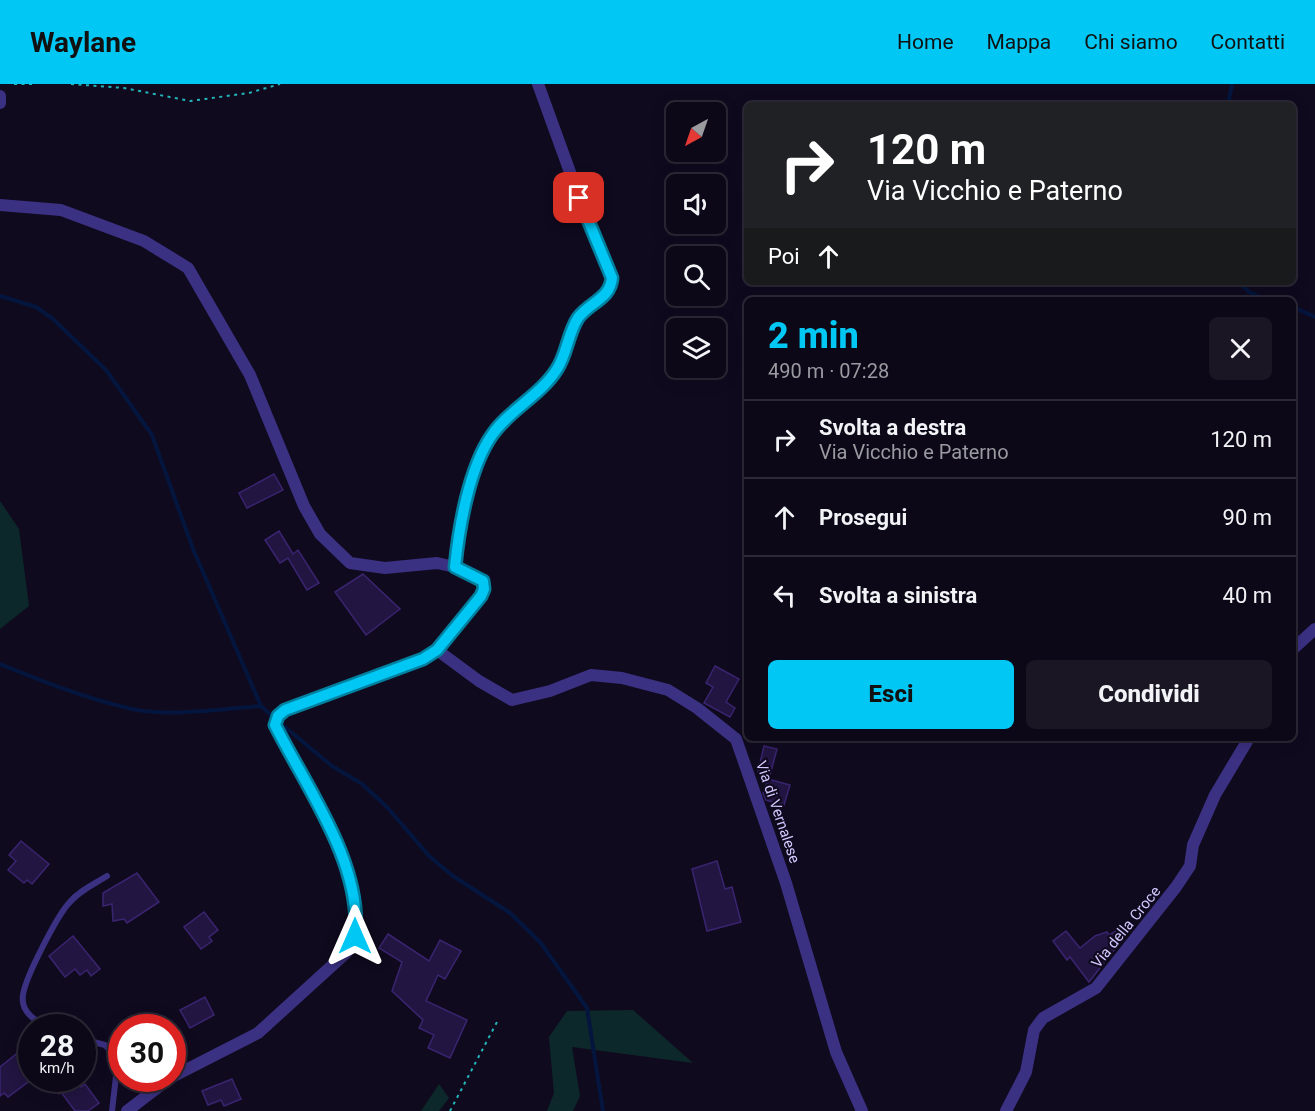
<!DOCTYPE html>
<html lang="it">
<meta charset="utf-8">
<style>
body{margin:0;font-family:Roboto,sans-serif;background:#1a1624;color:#f1f3f6;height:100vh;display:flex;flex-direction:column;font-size:22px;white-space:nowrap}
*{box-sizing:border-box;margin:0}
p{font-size:20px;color:#9a9aa1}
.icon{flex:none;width:33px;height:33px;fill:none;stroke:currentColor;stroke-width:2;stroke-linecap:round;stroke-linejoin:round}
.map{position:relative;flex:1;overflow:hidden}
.details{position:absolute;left:744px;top:213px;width:552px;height:444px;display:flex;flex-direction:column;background:#0c0817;border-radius:9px;box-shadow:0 3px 15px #0003,0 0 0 2px #2c2936}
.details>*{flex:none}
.guide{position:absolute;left:744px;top:18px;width:552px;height:183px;border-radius:9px;box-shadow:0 3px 15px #0003,0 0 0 2px #2c2936;background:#202124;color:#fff;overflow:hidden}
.needle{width:39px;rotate:220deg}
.fabs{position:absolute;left:666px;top:18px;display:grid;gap:12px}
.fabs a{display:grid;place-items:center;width:60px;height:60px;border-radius:9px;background:#0c0817;box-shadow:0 3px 15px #0003,0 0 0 2px #2c2936;font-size:30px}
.speed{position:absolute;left:18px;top:930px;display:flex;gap:12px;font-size:30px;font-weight:700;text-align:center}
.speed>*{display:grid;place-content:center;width:78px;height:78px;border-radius:50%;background:#0c0817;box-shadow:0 3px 15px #0003,0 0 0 2px #2c2936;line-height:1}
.speed small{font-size:15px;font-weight:400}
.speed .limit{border:9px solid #d22;background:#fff;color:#111}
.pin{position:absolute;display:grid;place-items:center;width:51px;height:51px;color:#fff;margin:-26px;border-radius:12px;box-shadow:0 3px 9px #0006}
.me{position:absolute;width:66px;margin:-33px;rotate:0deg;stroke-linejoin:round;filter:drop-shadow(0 0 4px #0008)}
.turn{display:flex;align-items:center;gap:21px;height:126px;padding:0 24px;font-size:27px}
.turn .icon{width:78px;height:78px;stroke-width:2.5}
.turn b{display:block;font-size:42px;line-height:51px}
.then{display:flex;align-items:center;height:57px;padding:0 24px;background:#0003;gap:12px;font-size:22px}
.round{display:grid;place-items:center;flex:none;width:63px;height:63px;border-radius:9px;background:#1a1624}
.overview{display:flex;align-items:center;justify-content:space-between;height:102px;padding:0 24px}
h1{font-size:36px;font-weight:800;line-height:45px;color:#00c7f4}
.button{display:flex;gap:12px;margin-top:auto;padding:12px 24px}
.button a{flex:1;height:69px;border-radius:9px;background:#00c7f4;color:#111;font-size:24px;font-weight:800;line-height:69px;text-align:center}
.button a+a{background:#1a1624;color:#f1f3f6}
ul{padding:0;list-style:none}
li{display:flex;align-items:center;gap:18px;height:78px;padding:0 24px;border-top:2px solid #2c2936}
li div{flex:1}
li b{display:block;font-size:22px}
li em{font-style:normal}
header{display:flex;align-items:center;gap:36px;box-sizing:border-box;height:84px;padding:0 30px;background:#00c7f4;color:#111}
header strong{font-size:28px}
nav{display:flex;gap:33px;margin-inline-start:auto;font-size:21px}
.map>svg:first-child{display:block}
.green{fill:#0d282a}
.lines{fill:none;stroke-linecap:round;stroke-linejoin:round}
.stream{stroke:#04153e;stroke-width:4}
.building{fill:#221542;stroke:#3a2470;stroke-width:1.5}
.path{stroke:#22b6ba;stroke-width:2;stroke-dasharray:3 4.5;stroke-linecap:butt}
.service{stroke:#3b3183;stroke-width:6}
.minor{stroke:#3b3183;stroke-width:12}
.route-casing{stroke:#00819f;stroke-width:15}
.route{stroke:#00c7f4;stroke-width:10}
.labels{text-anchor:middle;stroke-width:4.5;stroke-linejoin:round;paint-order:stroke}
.street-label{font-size:15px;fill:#d3c9ff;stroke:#100a1f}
</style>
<header>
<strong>Waylane</strong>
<nav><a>Home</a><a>Mappa</a><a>Chi siamo</a><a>Contatti</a></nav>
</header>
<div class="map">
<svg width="1315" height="1027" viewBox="0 0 1315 1027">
<rect width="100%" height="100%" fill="#100a1f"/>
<g class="green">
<path d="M 0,417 L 19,445 L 29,522 L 0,545 Z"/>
<path d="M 633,926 L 693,979 L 572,963 L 580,1012 L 573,1027 L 547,1027 L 554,1009 L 549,953 L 567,927 Z"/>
<path d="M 439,1000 L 449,1014 L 439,1027 L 421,1027 Z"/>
</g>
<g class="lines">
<g class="stream">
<path d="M 1228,21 L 1232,0"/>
<path d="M 1239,198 L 1249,208 L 1268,216"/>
<path d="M 0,212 L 36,223 L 53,235 L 106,286 L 152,351 L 193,465 L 261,622 L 274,634"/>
<path d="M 1293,223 L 1315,233"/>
<path d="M 0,580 C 42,597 87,615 132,625 C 166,633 225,625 261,622"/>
<path d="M 280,639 L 332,682 L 362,700 L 387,723 L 429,772 L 453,792 L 510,829 L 540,858 L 587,924 L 603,1027"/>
</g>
</g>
<g class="building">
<path d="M 274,390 L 283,406 L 247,424 L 239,409 Z"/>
<path d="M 279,447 L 293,470 L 298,466 L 319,499 L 307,506 L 288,474 L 280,479 L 265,456 Z"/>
<path d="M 363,490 L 400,525 L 366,551 L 335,508 Z"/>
<path d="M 715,582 L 739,595 L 726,618 L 735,624 L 730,633 L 704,619 L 713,603 L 706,599 Z"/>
<path d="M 764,662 L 777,665 L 770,691 L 758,688 Z"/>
<path d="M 768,695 L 790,701 L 784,721 L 766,716 L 763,709 Z"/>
<path d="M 21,757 L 49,780 L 32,800 L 27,796 L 24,799 L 8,786 L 16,777 L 9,771 Z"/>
<path d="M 717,777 L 725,805 L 732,803 L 741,838 L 707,847 L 692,785 Z"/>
<path d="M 137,789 L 159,818 L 127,839 L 124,835 L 113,837 L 112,820 L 103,822 L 103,809 Z"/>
<path d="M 204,828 L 218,846 L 209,853 L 212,857 L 201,865 L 184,843 Z"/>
<path d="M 1066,847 L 1080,864 L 1095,852 L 1107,848 L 1109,851 L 1116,847 L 1122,856 L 1089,898 L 1070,873 L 1067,876 L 1053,857 Z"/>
<path d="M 388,850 L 429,877 L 440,856 L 461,867 L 445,895 L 438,891 L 426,917 L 467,936 L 450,974 L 428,964 L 434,951 L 419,944 L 423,936 L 392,907 L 402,878 L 379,864 Z"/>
<path d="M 73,852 L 100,885 L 91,892 L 87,886 L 80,891 L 75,885 L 65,893 L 49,872 Z"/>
<path d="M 205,913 L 214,931 L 190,944 L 180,926 Z"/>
<path d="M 20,967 L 32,982 L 32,995 L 8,1013 L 4,1009 L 0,1012 L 0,983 Z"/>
<path d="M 45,994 L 73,994 L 81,1003 L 85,1000 L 99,1019 L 88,1027 L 75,1027 L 61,1008 L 59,1010 Z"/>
<path d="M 232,995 L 241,1015 L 224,1022 L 221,1016 L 208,1021 L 202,1007 Z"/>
</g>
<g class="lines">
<g class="path">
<path d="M 14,0 L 33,0"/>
<path d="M 71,0 L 124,4 L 190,17 L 249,9 L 280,0"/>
<path d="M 450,1027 L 497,938"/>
</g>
<g class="service">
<path d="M 51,944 C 37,938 20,929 23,911 C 25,894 57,832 69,819 C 79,807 94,800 107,792"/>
<path d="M 82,955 L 105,961 L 118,975 L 112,1027"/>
</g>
<g class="minor">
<path d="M 0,12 L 0,19"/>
<path d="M 0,121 L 61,126 L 144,157 L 188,184 L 250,291 L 304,422 L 320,450 L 350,479 L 385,484 L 437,479 L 455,483 L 483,497 L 484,505 L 481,512 L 437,566 L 423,575 L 285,626 L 277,632 L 275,641 C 298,687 370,802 355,852 C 354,857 349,863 347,868 L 258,949 L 172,993"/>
<path d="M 455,483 C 459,443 469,385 492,351 C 509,326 541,311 557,285 C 567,270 568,249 578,234 C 590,219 610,215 612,194 L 587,135 L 538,0"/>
<path d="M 1293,565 L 1315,545"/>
<path d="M 437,566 L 479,597 L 512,616 L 550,607 L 591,591 L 622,594 L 668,606 L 697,624 L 736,655 L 786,799 L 836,968 L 862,1027"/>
<path d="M 127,1027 L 170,994"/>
<path d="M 1006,1027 L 1026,988 L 1034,946 L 1043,934 L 1096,904 L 1176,803 L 1190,782 L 1193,761 L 1215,711 L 1249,654"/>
</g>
</g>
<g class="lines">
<g class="route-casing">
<path id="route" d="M 355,852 C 363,780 306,703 275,641 L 278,632 L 285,626 L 423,575 L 437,566 L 481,512 L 484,505 L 483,497 L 455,483 C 459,443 469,384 492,351 C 509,326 541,311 557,285 C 567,270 568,249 578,234 C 590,218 610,215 612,194 L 579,114"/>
</g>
<use href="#route" class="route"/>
</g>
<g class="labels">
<g class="street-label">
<text transform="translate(778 728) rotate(71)" y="5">Via di Vernalese</text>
<text transform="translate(1126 843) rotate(-51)" y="5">Via della Croce</text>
</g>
</g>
</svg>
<div class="fabs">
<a><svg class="needle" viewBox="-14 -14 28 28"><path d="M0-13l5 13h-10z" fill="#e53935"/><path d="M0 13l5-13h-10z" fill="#9a9aa1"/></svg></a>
<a><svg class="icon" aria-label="sound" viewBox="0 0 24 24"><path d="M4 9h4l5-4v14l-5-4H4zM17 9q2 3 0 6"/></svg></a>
<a><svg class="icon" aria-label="search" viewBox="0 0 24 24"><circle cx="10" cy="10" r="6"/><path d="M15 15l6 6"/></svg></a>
<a><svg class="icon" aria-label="layers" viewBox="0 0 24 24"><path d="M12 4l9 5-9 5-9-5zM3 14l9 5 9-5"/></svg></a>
</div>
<div class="speed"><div>28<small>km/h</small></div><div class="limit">30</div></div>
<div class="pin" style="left:579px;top:114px;background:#d93025"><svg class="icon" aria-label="arrive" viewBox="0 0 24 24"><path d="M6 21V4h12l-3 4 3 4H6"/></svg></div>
<svg class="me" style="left:355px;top:852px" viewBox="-20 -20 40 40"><path d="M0-17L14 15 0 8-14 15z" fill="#00c7f4" stroke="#fff" stroke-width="4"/></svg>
<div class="guide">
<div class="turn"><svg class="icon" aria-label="right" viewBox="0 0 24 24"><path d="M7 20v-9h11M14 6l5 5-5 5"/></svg><div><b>120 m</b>Via Vicchio e Paterno</div></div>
<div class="then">Poi<svg class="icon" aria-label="ahead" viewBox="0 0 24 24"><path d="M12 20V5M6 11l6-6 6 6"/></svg></div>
</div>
<section class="details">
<div class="overview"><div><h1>2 min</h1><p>490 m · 07:28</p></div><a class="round"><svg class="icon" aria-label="close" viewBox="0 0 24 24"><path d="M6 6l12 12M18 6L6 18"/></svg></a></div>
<ul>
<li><svg class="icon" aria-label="right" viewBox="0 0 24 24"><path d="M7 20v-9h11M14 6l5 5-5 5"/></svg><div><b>Svolta a destra</b><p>Via Vicchio e Paterno</p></div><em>120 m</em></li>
<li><svg class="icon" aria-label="ahead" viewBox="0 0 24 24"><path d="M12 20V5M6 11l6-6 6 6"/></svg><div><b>Prosegui</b></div><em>90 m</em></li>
<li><svg class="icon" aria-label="left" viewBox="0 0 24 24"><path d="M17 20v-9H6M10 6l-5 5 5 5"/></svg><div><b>Svolta a sinistra</b></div><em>40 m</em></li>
</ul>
<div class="button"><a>Esci</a><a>Condividi</a></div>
</section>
</div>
